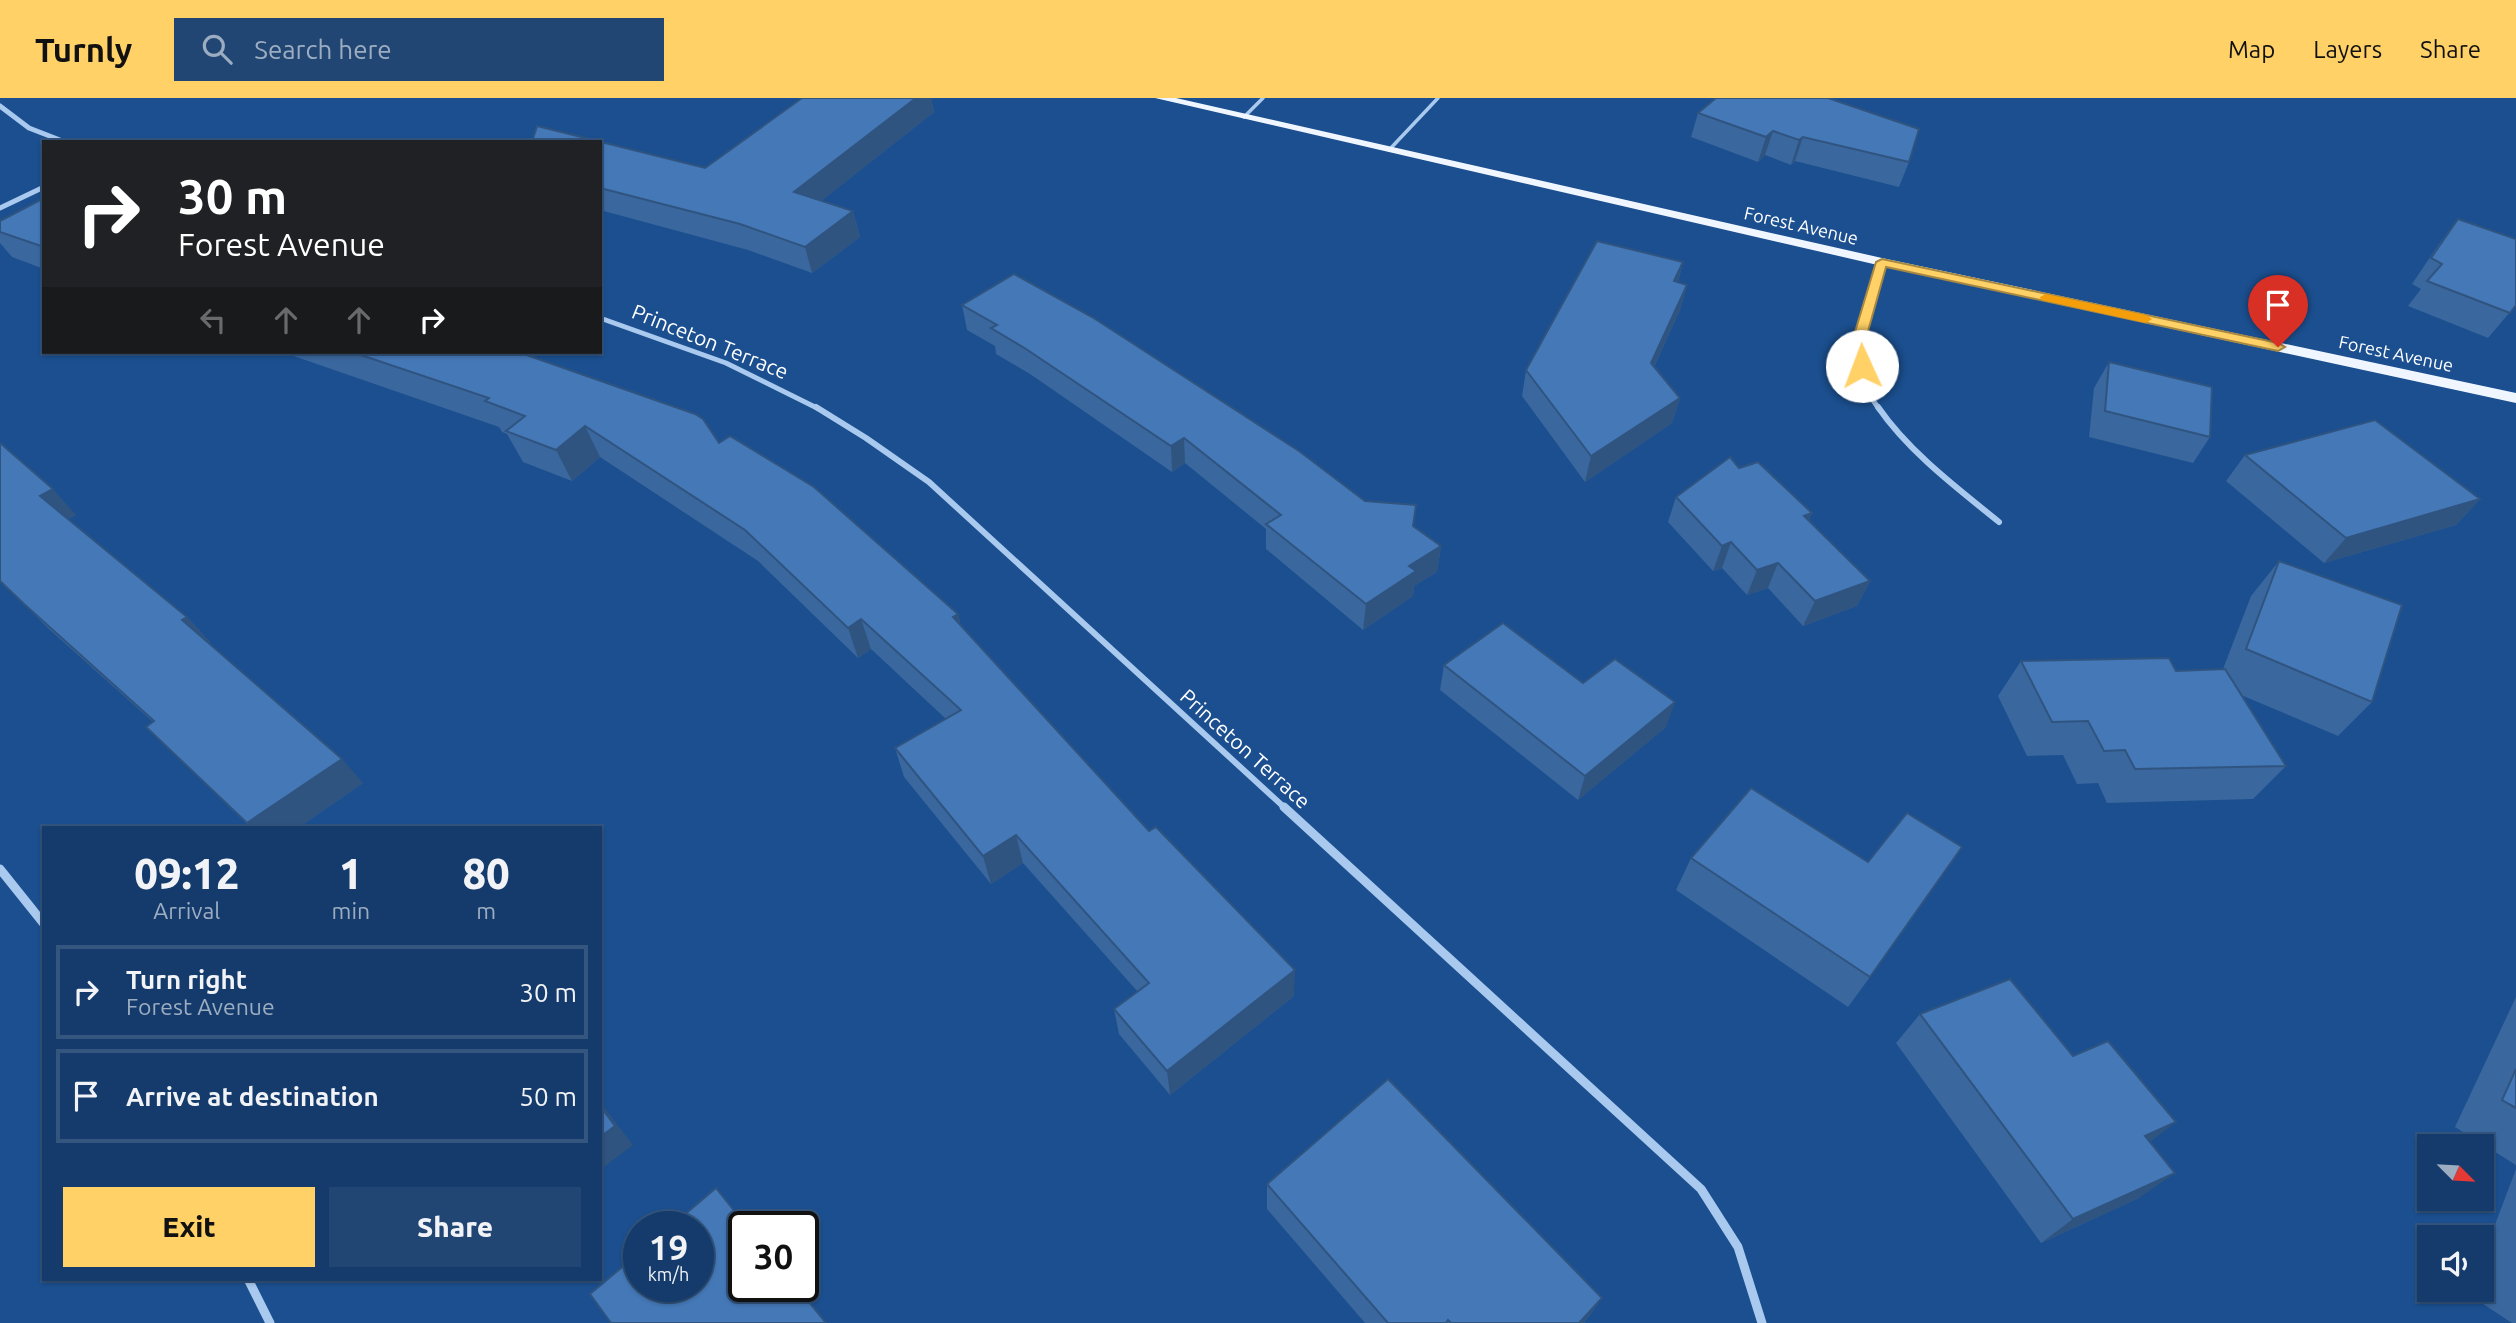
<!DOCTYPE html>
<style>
body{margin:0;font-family:Ubuntu,sans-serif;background:#214673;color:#f1f3f6;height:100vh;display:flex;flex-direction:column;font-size:26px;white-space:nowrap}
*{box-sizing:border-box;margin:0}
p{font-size:23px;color:#9dadc1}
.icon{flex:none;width:38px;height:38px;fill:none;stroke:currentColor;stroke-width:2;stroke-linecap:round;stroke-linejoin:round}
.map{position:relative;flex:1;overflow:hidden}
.details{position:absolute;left:42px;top:728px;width:560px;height:455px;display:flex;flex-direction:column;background:#143b6b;border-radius:0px;box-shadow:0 2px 5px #0004,0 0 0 2px #33557e}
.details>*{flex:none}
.top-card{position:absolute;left:42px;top:42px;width:560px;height:214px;border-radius:0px;box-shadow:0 2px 5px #0004,0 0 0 2px #33557e;background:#202124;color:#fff;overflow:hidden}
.needle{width:46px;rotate:114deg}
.fabs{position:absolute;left:2417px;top:1036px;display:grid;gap:14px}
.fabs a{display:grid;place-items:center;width:77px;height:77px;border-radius:0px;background:#143b6b;box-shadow:0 2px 5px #0004,0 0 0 2px #33557e;font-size:35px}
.speed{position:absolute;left:623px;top:1113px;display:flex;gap:14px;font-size:35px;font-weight:700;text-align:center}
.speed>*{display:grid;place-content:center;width:91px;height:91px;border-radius:50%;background:#143b6b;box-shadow:0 2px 5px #0004,0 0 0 2px #33557e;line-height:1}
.speed small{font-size:18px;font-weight:400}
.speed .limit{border:4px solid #111;border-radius:10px;background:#fff;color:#111}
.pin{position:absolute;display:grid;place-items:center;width:60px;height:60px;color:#fff;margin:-72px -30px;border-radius:50% 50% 50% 0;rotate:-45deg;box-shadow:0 0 7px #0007}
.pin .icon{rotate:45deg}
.me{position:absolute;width:77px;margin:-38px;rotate:358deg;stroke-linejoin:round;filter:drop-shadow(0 0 5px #0008)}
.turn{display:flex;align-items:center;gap:24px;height:147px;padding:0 21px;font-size:32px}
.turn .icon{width:91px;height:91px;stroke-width:2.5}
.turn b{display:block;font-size:49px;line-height:60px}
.lanes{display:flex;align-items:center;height:66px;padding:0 21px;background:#0003;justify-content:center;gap:35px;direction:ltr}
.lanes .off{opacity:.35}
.eta{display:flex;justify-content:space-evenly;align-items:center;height:119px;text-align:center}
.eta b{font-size:42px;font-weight:800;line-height:49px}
.primary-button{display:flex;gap:14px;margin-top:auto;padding:14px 21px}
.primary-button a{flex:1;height:80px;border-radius:0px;background:#ffd166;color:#111;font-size:28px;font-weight:800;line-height:80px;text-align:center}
.primary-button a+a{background:#214673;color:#f1f3f6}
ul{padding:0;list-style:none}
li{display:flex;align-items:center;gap:21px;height:94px;margin:0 14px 10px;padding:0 7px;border:4px solid #33557e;border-radius:0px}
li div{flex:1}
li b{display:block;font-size:26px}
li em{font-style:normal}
header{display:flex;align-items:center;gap:42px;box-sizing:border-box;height:98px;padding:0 35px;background:#ffd166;color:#111}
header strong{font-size:33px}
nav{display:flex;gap:38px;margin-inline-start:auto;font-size:24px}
.search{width:490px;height:63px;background:#214673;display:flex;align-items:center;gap:18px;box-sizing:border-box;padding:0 24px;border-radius:0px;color:#9dadc1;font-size:26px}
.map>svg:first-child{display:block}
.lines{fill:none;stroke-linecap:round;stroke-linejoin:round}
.service{stroke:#a9c9ee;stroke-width:3.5}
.minor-far2{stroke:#a9c9ee;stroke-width:5}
.minor-far1{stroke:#a9c9ee;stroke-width:6}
.minor{stroke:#a9c9ee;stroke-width:9}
.primary{fill:#f0f6ff;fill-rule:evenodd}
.wall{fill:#3a679d}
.shaded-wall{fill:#305480}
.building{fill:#4478b7;stroke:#305480;stroke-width:2}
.route{fill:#ffd166;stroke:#a68842;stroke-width:2}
.slow{fill:#f59e0b}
.labels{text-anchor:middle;stroke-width:7;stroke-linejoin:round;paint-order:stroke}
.far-street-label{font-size:18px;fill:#fff;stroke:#1b4f8f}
.street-label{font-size:21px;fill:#fff;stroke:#1b4f8f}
</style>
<header>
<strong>Turnly</strong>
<div class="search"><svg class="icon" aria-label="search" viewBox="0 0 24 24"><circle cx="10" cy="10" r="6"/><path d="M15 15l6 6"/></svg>Search here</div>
<nav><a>Map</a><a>Layers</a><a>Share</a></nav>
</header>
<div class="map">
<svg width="2516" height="1225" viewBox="0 0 2516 1225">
<rect width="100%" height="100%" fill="#1b4f8f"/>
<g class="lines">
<g class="service">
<path d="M 1244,19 L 1263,0"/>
<path d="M 1389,52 L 1438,0"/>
</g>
<g class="minor-far2">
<path d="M 0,8 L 29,30 L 65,44"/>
<path d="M 0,110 L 44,89"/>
<path d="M 600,220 L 726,265 L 819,311"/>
<path d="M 1879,311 L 1866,292 L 1858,244 L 1882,164"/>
</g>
<g class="minor-far1">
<path d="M 816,309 L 866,340 L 929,384 L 1285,710"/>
<path d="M 1878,309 C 1909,354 1957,390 1999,424"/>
</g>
<g class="minor">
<path d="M 1284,709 L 1701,1091 L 1738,1149 L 1762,1225"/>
<path d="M 0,771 L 44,826"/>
<path d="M 248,1181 L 270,1225"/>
</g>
<path class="primary" d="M 1155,0 L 1176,0 L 1882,160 L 2516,295 L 2516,305 L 1882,168 Z"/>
</g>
<g class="wall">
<path d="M 802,0 L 931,0 L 934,14 L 821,103 L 853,113 L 860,139 L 812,175 L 748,152 L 600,112 L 600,44 L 705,70 Z"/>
<path d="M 1716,0 L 1909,64 L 1899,89 L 1795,63 L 1791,67 L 1765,57 L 1758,64 L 1691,39 L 1698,15 Z"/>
<path d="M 44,100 L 44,171 L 12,159 L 0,145 L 0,123 Z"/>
<path d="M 2458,121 L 2516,207 L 2488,240 L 2408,208 L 2421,191 L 2412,186 L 2439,146 Z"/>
<path d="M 1683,164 L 1678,184 L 1687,187 L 1680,212 L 1654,269 L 1680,300 L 1672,325 L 1585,384 L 1522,298 L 1526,272 Z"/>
<path d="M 962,207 L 1365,403 L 1413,428 L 1441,448 L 1437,474 L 1414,488 L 1413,498 L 1363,532 L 1266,451 L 1266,431 L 1185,365 L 1172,374 L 1030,276 L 996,256 L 995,248 L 967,232 Z"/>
<path d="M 282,254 L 518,254 L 719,345 L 958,516 L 961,528 L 1294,898 L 1170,997 L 1119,936 L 1114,911 L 1138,894 L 1023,765 L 991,786 L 904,679 L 895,650 L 946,621 L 871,551 L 858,560 L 758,463 L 600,359 L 572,383 L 523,364 L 507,336 L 502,334 L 499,329 Z"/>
<path d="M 2109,264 L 2210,339 L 2193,365 L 2089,339 L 2094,290 Z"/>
<path d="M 0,345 L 76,417 L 68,421 L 187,519 L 210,544 L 209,545 L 363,685 L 298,730 L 251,730 L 146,629 L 153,624 L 49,531 L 0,483 Z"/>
<path d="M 2245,357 L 2480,401 L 2456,427 L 2324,465 L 2226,383 Z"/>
<path d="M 1739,370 L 1812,415 L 1809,422 L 1870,483 L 1857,508 L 1803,528 L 1768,490 L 1747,497 L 1722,470 L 1713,473 L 1668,424 L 1676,399 Z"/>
<path d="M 2279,463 L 2372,604 L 2338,638 L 2241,597 L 2286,668 L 2253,701 L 2107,705 L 2098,685 L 2077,686 L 2063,657 L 2027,658 L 1998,598 L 2021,563 L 2176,573 L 2223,571 L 2251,498 Z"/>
<path d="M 1444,567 L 1666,629 L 1578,702 L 1440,592 Z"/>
<path d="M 1691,760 L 1870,879 L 1848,909 L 1676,792 Z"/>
<path d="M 2516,899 L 2516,1067 L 2455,1029 Z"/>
<path d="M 1920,916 L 2073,958 L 2149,1044 L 2139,1100 L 2041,1145 L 1896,945 Z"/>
<path d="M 2516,1071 L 2516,1225 L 2512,1225 L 2468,1196 L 2469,1192 L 2482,1192 L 2482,1161 Z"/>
<path d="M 1267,1086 L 1602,1200 L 1584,1225 L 1365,1225 L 1267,1111 Z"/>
</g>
<g class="shaded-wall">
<path d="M 916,0 L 931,0 L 934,14 L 801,119 L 794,94 Z"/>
<path d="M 1773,33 L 1765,57 L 1758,64 L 1766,39 Z"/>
<path d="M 1803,39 L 1795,63 L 1791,67 L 1799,42 Z"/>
<path d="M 853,113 L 860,139 L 812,175 L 805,149 Z"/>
<path d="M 1683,164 L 1676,190 L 1674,183 Z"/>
<path d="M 1687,187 L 1680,212 L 1644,290 L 1651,265 Z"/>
<path d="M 1680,300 L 1672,325 L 1585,384 L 1591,358 Z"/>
<path d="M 585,328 L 600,359 L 572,383 L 556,352 Z"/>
<path d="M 1184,340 L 1185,365 L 1172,374 L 1171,348 Z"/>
<path d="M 53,391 L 76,417 L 64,423 L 40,398 Z"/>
<path d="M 2480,401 L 2456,427 L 2324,465 L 2346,440 Z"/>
<path d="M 1812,415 L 1801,441 L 1804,418 Z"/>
<path d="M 1731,444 L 1722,470 L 1713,473 L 1722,448 Z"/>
<path d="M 1441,448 L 1437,474 L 1414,488 L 1413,498 L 1363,532 L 1366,506 L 1409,468 Z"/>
<path d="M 1778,465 L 1768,490 L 1747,497 L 1757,472 Z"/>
<path d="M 1870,483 L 1857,508 L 1803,528 L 1815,503 Z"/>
<path d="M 958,516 L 965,546 L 953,519 Z"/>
<path d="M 187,519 L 210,544 L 205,547 L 182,522 Z"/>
<path d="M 861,521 L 871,551 L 858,560 L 848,530 Z"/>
<path d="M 1675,604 L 1666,629 L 1578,702 L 1585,678 Z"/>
<path d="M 342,661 L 363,685 L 298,730 L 251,730 L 247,725 Z"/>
<path d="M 1016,737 L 1023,765 L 991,786 L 983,758 Z"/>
<path d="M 1295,872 L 1294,898 L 1170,997 L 1167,973 Z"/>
<path d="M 600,1004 L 633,1047 L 600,1072 Z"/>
<path d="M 2176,1024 L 2141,1051 L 2145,1038 Z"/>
<path d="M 2175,1075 L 2139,1100 L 2041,1145 L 2073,1121 Z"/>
<path d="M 796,1188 L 797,1188 L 827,1225 L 826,1225 Z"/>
<path d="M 1602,1200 L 1584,1225 L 1579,1225 Z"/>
</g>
<g class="building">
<path d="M 802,0 L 916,0 L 794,94 L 853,113 L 805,149 L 740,126 L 600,90 L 600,44 L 532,44 L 537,28 L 705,70 Z"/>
<path d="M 1716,0 L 1828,0 L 1919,31 L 1909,64 L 1803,39 L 1799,42 L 1773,33 L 1766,39 L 1698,15 Z"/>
<path d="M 44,100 L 44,149 L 0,134 L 0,123 Z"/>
<path d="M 2458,121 L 2516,141 L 2516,207 L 2510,215 L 2427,183 L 2442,166 L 2431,160 Z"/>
<path d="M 1597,143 L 1683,164 L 1674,183 L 1687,187 L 1651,265 L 1680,300 L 1591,358 L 1526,272 Z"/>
<path d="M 1014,176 L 1092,219 L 1299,353 L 1365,403 L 1416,407 L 1413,428 L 1441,448 L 1409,468 L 1416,473 L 1366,506 L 1266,426 L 1281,417 L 1184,340 L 1171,348 L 1026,251 L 991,230 L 997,227 L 962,207 Z"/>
<path d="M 352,254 L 518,254 L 695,316 L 703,321 L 719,345 L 730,338 L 814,389 L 958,516 L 953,519 L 1149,733 L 1156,729 L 1295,872 L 1167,973 L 1114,911 L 1149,885 L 1016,737 L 983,758 L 895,650 L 961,612 L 861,521 L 848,530 L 745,432 L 585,328 L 556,352 L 506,333 L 525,318 L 485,303 L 489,300 Z"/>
<path d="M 2109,264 L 2212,289 L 2210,339 L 2105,313 Z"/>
<path d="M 2375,322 L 2480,401 L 2346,440 L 2245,357 Z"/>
<path d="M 0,345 L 53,391 L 40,398 L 187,519 L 182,522 L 342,661 L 247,725 L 146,629 L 154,623 L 24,506 L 0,483 Z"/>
<path d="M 1730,359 L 1739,370 L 1758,364 L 1812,415 L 1804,418 L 1870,483 L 1815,503 L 1778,465 L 1757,472 L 1731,444 L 1722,448 L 1676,399 Z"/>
<path d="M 2279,463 L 2402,507 L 2372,604 L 2246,551 Z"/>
<path d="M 1503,525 L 1583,585 L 1615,561 L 1675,604 L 1585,678 L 1444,567 Z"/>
<path d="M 2169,560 L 2176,573 L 2225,571 L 2286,668 L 2135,671 L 2125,652 L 2104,653 L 2088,623 L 2052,624 L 2021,563 Z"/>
<path d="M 1751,690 L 1868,764 L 1907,715 L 1962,749 L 1870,879 L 1691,760 Z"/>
<path d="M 2010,881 L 2073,958 L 2108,943 L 2176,1024 L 2145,1038 L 2175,1075 L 2073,1121 L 1920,916 Z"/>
<path d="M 2516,971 L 2516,1010 L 2502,1002 Z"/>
<path d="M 1388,981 L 1602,1200 L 1579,1225 L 1451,1225 L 1448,1222 L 1446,1225 L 1388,1225 L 1267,1086 Z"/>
<path d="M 600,1008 L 615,1028 L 600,1039 Z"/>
<path d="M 716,1090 L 747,1129 L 744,1129 L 744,1188 L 796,1188 L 826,1225 L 611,1225 L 590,1196 L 639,1155 L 639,1188 L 698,1188 L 698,1129 L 670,1129 Z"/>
</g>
<path class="route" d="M 1882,161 L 2278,245 L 2285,249 L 2278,253 L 1886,169 L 1865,244 L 1869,268 L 1862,272 L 1856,268 L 1852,244 L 1876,164 Z"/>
<path class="slow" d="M 2046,196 L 2146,217 L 2152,221 L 2146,225 L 2041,202 L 2040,199 Z"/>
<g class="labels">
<g class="far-street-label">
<text transform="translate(1801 128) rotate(13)" y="6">Forest Avenue</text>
<text transform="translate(2396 256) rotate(12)" y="6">Forest Avenue</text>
</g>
<g class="street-label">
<text transform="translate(710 244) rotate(22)" y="7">Princeton Terrace</text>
<text transform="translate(1245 651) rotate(42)" y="7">Princeton Terrace</text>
</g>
</g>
</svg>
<div class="fabs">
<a><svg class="needle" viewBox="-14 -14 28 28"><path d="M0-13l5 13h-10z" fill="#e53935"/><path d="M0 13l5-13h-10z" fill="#9dadc1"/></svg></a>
<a><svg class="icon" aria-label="sound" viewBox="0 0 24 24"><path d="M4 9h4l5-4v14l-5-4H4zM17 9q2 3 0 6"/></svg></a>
</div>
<div class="speed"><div>19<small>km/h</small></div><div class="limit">30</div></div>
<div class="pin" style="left:2278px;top:249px;background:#d93025"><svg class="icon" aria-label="arrive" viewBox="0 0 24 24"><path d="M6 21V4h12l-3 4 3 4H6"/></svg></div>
<svg class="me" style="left:1862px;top:268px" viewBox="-20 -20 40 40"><circle r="19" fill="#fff"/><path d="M0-13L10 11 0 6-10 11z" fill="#ffd166"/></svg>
<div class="top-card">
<div class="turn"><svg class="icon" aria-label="right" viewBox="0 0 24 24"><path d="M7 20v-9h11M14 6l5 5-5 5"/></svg><div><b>30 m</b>Forest Avenue</div></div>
<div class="lanes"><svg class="icon off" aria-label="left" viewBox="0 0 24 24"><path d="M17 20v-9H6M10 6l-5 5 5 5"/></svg><svg class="icon off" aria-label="ahead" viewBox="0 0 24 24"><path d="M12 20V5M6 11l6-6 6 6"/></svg><svg class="icon off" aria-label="ahead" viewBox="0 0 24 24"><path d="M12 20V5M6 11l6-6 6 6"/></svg><svg class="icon" aria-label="right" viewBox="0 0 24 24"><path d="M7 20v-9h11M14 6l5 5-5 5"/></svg></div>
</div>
<section class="details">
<div class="eta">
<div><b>09:12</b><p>Arrival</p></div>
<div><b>1</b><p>min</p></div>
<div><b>80</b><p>m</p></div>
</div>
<ul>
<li><svg class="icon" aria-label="right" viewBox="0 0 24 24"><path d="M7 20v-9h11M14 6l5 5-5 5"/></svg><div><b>Turn right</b><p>Forest Avenue</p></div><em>30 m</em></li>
<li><svg class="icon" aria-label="arrive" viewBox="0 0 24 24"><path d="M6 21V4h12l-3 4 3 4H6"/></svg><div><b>Arrive at destination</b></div><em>50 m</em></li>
</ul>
<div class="primary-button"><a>Exit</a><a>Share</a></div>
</section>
</div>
